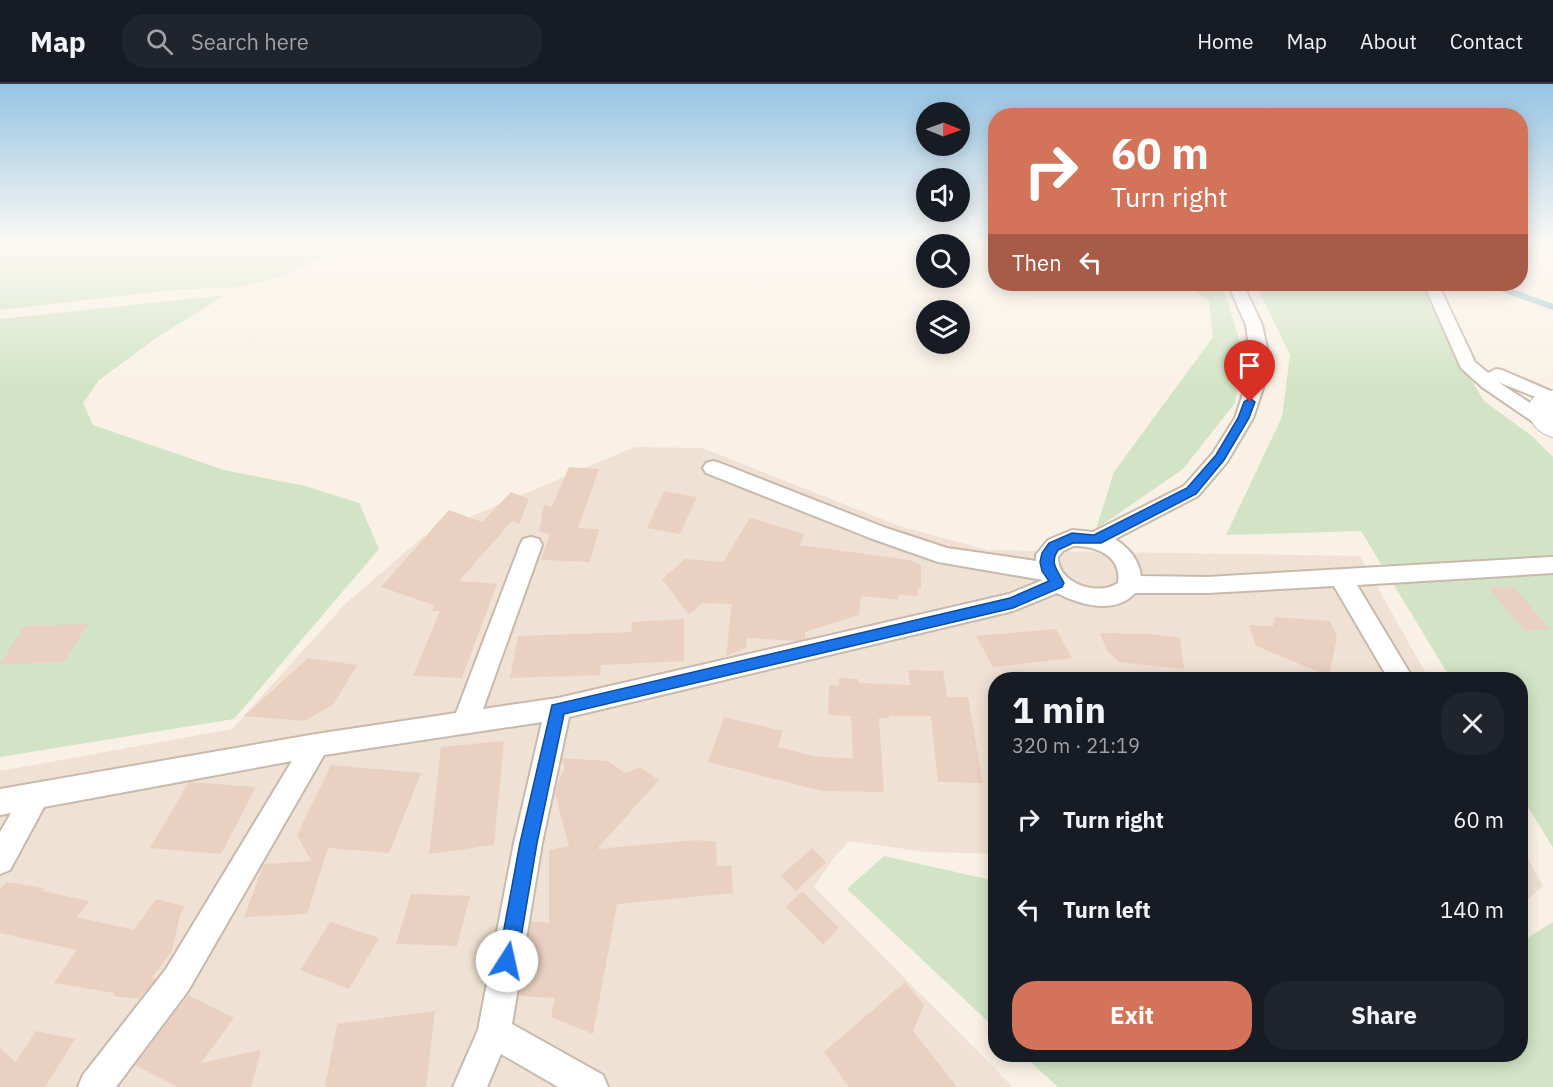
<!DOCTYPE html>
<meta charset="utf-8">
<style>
body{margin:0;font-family:"IBM Plex Sans",sans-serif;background:#20242c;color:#f1f3f6;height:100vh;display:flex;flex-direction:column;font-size:22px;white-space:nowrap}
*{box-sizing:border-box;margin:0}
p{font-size:20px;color:#9ea1a6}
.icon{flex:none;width:33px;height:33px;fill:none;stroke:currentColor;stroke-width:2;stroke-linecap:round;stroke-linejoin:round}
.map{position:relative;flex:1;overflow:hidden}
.details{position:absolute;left:988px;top:588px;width:540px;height:390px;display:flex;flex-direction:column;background:#171b24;border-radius:24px;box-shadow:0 3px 15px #0003}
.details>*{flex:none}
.hud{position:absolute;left:988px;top:24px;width:540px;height:183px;border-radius:24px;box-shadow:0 3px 15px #0003;background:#d2735a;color:#fff;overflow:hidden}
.needle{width:39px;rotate:91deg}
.buttons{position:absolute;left:916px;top:18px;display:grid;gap:12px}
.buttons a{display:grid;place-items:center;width:54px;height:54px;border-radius:50%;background:#171b24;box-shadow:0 3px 15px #0003;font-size:30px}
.pin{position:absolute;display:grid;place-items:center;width:51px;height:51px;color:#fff;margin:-62px -26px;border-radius:50% 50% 50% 0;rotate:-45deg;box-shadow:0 0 6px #0007}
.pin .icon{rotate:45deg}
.me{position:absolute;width:66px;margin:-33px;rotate:10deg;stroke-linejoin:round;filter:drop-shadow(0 0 4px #0008)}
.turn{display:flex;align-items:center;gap:21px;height:126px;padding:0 24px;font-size:27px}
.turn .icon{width:78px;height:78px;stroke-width:2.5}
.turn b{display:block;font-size:42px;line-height:51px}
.then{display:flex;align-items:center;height:57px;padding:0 24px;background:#0003;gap:12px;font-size:22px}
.round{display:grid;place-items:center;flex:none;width:63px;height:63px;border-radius:24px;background:#20242c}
.headline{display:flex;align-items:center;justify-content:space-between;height:102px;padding:0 24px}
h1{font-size:36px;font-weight:700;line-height:45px}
.action{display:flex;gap:12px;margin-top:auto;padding:12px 24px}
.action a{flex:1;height:69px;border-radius:24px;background:#d2735a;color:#fff;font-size:24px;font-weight:700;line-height:69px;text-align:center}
.action a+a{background:#20242c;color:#f1f3f6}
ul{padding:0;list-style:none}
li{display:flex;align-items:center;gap:18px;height:90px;padding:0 24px}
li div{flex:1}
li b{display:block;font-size:22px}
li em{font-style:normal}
header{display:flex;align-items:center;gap:36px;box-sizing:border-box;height:84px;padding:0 30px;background:#171b24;border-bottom:2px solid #363941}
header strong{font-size:28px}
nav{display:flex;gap:33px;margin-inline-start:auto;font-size:21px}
.search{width:420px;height:54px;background:#20242c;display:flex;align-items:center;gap:15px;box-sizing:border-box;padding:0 21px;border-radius:24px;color:#9ea1a6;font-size:22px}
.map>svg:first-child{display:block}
.residential{fill:#efe2d4}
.green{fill:#d2e4c5}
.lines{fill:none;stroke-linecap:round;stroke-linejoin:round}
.stream{stroke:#a4c9d0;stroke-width:6}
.building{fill:#ead0c0}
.street-casing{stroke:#c8b9ad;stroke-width:4}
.secondary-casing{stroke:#cbb9ac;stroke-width:2}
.street{fill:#fff;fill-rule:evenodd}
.secondary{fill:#fff;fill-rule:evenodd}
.route{fill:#1a73e8;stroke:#114b97;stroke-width:1.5}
</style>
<header>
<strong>Map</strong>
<div class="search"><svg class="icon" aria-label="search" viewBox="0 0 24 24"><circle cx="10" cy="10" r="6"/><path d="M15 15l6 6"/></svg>Search here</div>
<nav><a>Home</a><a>Map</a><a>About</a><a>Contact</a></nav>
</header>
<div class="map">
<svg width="1553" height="1003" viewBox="0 0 1553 1003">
<rect width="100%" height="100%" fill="#f9f1e5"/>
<g class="residential">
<path d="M 634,363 L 702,364 L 902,443 L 988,466 L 1360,472 L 1429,595 L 996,596 L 996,770 L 926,768 L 849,757 L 833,775 L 814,803 L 1013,1003 L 0,1003 L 0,687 L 232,645 L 346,519 L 423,453 Z"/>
<path d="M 1521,762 L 1543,802 L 1521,821 Z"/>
</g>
<g class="green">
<path d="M 0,162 L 347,162 L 275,195 L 240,203 L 173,206 L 0,226 Z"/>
<path d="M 1186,200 L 1222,200 L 1243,268 L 1235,319 L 1183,385 L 1096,445 L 1114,388 L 1213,253 L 1209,217 Z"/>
<path d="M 1256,200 L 1429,200 L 1459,275 L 1484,317 L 1532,352 L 1553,373 L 1553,764 L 1521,711 L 1521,596 L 1451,595 L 1361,447 L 1226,451 L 1282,333 L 1290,271 Z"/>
<path d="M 226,211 L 159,252 L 99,296 L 83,319 L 93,341 L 224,386 L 305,402 L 359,419 L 379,465 L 234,635 L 0,673 L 0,235 Z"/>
<path d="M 884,772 L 996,797 L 996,945 L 847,805 Z"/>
<path d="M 1553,838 L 1553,1003 L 1058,1003 L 1023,971 L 1521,970 L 1521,858 Z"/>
</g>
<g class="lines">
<path class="stream" d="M 1489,200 L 1553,223"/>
</g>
<g class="building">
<path d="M 569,383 L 599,385 L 578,444 L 599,445 L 590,478 L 541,476 L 550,451 L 539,447 L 544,420 L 552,423 Z"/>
<path d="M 664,407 L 697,413 L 680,450 L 647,444 Z"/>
<path d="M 511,408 L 529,415 L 519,440 L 512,437 L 459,497 L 497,500 L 462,594 L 413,592 L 440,527 L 432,527 L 434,521 L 381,503 L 449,426 L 482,438 Z"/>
<path d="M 750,434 L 805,450 L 799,461 L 909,476 L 921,481 L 921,505 L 917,504 L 918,512 L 899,511 L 898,516 L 861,512 L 859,531 L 805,548 L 805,555 L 797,557 L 747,554 L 746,564 L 726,572 L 732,520 L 703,519 L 689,531 L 662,495 L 685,475 L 723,478 Z"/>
<path d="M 1514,503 L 1550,545 L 1524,547 L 1489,504 Z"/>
<path d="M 1275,533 L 1330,537 L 1337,553 L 1329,592 L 1256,562 L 1249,541 L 1273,542 Z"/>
<path d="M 684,535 L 684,577 L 601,581 L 600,591 L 510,594 L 518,552 L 631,548 L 632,538 Z"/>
<path d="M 88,540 L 64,578 L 0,580 L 24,542 Z"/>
<path d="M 1056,545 L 1072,574 L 993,583 L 976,552 Z"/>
<path d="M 1100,549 L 1150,550 L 1180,554 L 1184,585 L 1119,578 L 1107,567 Z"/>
<path d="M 308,574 L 357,581 L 333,621 L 304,637 L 244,632 Z"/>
<path d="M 908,586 L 943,587 L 947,613 L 968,613 L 983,699 L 938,698 L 931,632 L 889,632 L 889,634 L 879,634 L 884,708 L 822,707 L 708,678 L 724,633 L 783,647 L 778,663 L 818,673 L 853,674 L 851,632 L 828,631 L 829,601 L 839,602 L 839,594 L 858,595 L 859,599 L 910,601 Z"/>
<path d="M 504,657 L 494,761 L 429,770 L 441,663 Z"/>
<path d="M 562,674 L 608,677 L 625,689 L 640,683 L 659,696 L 597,765 L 697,756 L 716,758 L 717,782 L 731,781 L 733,809 L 617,820 L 593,950 L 551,933 L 555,914 L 519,912 L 531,837 L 549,839 L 549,766 L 569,762 L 555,710 L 558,697 L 565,685 Z"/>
<path d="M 331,681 L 421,689 L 389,769 L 328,764 L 307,830 L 244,833 L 264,780 L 311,777 L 297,751 Z"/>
<path d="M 189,698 L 256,703 L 221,770 L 150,764 Z"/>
<path d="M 812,764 L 826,778 L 796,807 L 781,792 Z"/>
<path d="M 6,798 L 44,804 L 43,807 L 89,817 L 77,833 L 134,846 L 156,815 L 185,822 L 180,831 L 172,867 L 152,893 L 156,895 L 139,915 L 113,912 L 115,909 L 54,899 L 77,866 L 0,849 L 0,806 Z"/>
<path d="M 802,807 L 839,844 L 823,861 L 786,823 Z"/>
<path d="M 411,810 L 470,812 L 457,862 L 396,860 Z"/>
<path d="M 330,838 L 379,854 L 349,905 L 300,886 Z"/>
<path d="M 905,898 L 924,921 L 913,947 L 957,1003 L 849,1003 L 824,968 Z"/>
<path d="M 188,911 L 234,934 L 201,979 L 261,966 L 251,1003 L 177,1003 L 135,981 Z"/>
<path d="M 435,927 L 426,1003 L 325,1003 L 337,940 Z"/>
<path d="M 36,947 L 75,955 L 45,1003 L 0,1003 L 0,964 L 16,978 Z"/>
</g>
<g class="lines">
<g class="street-casing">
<g id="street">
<path d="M 1228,200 L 1243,200 L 1262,241 L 1268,269 L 1264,301 L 1253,334 L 1227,378 L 1198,412 L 1115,455 C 1129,464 1139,476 1141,492 L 1207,493 L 1551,473 L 1553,473 L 1553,489 L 1357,501 L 1414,596 L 1389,596 L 1334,502 L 1207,509 L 1135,509 C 1115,531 1080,521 1057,509 L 1013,527 L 569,633 L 542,759 L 512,940 L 603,991 L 608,1003 L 558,1003 L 501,970 L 487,1003 L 453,1003 L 478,946 L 514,759 L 542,638 L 324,671 L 188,907 L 116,1003 L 78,1003 L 83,991 L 166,885 L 292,677 L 44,723 L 10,786 L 0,790 L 0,748 L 11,729 L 0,731 L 0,705 L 316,650 L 456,629 L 520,461 L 523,455 L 531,453 L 539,455 L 542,461 L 483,625 L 558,614 L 1009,510 L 1043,496 L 938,478 L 870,454 L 706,389 L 703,384 L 706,379 L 713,377 L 720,379 L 886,444 L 947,464 L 1036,477 L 1036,471 L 1048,456 L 1072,446 L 1093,448 L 1184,402 L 1213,369 L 1235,334 L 1246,301 L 1250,269 L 1246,241 ZM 1074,462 C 1097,462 1122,472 1118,499 C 1098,513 1057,499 1058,473 L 1063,467 Z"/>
<path d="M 1424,200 L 1438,200 L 1475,278 L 1488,289 L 1496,285 L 1502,286 L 1553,308 L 1553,320 L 1498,298 L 1550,332 L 1552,336 L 1550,340 L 1536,340 L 1482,303 L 1461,284 Z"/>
</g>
</g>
<g class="secondary-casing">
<path id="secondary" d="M 1553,306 L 1553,353 C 1537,349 1531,339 1526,324 L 1533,314 Z"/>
</g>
<use href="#street" class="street"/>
<use href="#secondary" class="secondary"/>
</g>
<linearGradient id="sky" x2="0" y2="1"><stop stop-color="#96c4e4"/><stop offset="0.53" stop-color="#fcf9f3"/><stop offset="1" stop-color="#fcf9f3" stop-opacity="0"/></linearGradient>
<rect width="1553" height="303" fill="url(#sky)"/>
<path class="route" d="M 1250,314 L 1255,318 L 1249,334 L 1224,376 L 1196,410 L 1101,459 L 1073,459 L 1058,466 C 1049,479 1058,487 1064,499 L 1062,503 L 1013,524 L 564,630 L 537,759 L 517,877 L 514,884 L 507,886 L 500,884 L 498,877 L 520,759 L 552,621 L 1010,514 L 1049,497 L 1042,487 L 1040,478 L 1042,469 L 1049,459 L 1072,449 L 1094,451 L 1187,404 L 1216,371 L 1238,334 L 1244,318 Z"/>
</svg>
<div class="buttons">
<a><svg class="needle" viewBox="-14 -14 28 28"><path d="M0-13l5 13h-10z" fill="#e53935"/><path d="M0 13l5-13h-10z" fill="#9ea1a6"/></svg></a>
<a><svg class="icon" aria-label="sound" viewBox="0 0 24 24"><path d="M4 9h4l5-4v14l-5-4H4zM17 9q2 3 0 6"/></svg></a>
<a><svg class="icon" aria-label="search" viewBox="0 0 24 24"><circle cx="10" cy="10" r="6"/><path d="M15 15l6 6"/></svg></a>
<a><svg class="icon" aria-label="layers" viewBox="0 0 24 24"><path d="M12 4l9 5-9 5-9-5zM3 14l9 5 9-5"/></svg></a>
</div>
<div class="pin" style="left:1250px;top:318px;background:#d93025"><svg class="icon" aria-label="arrive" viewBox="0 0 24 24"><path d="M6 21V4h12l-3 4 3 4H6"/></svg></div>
<svg class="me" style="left:507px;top:877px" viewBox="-20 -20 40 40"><circle r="19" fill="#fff"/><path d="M0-13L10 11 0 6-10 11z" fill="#1a73e8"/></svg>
<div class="hud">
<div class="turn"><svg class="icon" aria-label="right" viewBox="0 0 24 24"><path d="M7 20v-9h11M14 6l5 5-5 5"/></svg><div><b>60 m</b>Turn right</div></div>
<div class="then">Then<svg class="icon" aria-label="left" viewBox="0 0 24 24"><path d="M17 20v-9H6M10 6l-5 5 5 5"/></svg></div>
</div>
<section class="details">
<div class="headline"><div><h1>1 min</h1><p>320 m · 21:19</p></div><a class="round"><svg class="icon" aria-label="close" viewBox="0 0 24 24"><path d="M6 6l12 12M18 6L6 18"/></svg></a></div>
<ul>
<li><svg class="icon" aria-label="right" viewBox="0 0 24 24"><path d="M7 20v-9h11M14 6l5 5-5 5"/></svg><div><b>Turn right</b></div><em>60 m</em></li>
<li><svg class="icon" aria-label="left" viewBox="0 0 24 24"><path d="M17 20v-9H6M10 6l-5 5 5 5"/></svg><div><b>Turn left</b></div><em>140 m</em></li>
</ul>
<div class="action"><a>Exit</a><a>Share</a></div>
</section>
</div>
